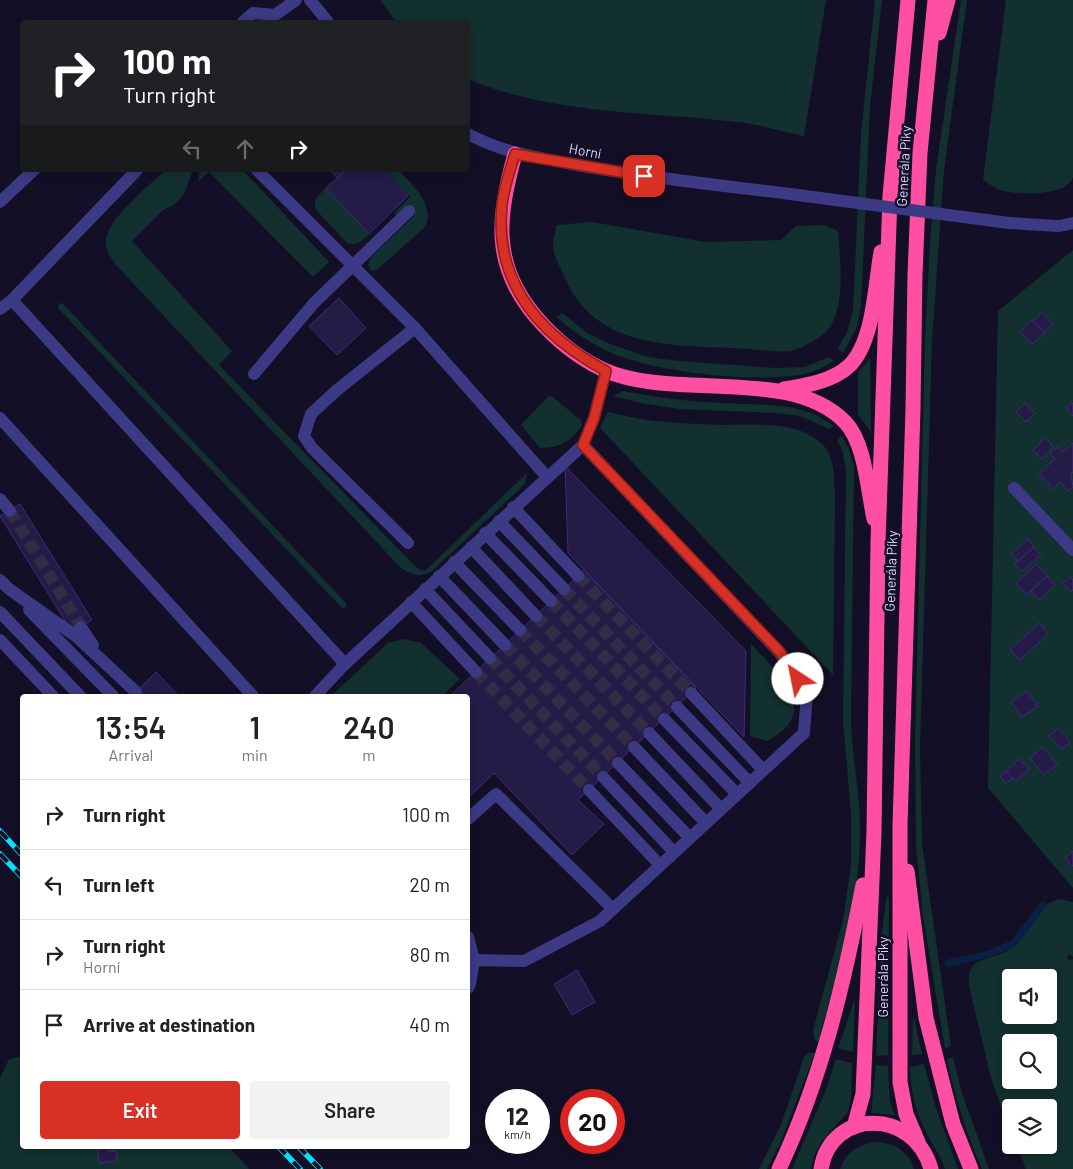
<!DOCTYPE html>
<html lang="en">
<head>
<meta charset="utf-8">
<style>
  body { margin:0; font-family:Barlow,sans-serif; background:#f2f2f2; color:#222; height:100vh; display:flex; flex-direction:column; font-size:19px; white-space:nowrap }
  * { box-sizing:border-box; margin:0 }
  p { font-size:16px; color:#767676 }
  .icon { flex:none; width:28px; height:28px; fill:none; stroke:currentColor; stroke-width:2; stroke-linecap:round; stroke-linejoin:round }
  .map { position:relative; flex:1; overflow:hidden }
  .sheet { position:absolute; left:20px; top:694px; width:450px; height:455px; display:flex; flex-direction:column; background:#fff; border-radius:5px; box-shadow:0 2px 8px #0003 }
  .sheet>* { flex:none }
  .top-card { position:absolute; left:20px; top:20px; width:450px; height:152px; border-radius:5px; box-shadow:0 2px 8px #0003; background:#202124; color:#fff; overflow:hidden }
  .tools { position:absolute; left:1002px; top:969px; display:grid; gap:10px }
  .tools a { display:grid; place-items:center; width:55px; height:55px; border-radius:5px; background:#fff; box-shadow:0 2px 8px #0003; font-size:25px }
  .speed { position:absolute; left:485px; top:1089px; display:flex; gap:10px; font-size:25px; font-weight:700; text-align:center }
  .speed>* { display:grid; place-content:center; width:65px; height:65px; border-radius:50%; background:#fff; box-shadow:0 2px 8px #0003; line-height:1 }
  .speed small { font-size:12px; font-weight:400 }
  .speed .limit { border:8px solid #d22; background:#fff; color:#111 }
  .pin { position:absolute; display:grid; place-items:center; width:42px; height:42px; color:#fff; margin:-21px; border-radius:10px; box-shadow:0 2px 8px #0006 }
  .me { position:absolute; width:55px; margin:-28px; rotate:326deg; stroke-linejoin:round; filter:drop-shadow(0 0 4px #0008) }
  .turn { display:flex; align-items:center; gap:18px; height:105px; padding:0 20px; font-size:22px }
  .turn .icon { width:65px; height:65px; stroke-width:2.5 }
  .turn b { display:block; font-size:35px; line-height:42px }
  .lanes { display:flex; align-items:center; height:48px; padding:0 20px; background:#0003; justify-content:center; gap:25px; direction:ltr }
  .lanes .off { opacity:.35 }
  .eta { display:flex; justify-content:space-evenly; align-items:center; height:85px; text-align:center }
  .eta b { font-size:30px; font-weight:600; line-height:35px }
  .primary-button { display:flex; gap:10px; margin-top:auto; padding:10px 20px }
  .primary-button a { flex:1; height:58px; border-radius:5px; background:#d93025; color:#fff; font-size:20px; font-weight:600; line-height:58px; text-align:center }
  .primary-button a+a { background:#f2f2f2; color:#222 }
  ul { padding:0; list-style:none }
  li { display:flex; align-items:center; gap:15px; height:70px; padding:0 20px; border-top:1px solid #e0e0e0 }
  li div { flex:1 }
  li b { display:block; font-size:19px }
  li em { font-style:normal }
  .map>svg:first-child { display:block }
</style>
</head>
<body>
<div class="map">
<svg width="1073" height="1169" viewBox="0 0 1073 1169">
  <rect width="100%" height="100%" fill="#130f26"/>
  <!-- green -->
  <g fill="#12302f" fill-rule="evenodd">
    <path d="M380 0H826L804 136C785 132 765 126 745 123 651 111 556 116 468 79V22H396Z"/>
    <polygon points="875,0 882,0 870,107 861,307 856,329 843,353 838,348 847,332 853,311 861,133"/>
    <polygon points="961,0 967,0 944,170 932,341 920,748 922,843 951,1046 945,1049 923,916 916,846 915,742 925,338 930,242 936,169"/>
    <path d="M1006 0H1073V177C1068 196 1020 195 1004 191 997 189 989 184 983 180Z"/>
    <path d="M165 170H193L184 194 174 205 163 210 132 241 232 351 219 365 418 569 425 571 527 473 525 484 432 571C420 578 411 575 400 567L115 264C110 256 104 247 106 238 111 216 148 187 165 170Z"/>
    <polygon points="200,170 243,170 329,262 313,277 209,172 198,182"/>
    <path d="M385 170H399C412 185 436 206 425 227L378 269 372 271 368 265 371 257 414 216 411 212 400 218 394 213 410 197Z"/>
    <path d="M326 188 369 234C362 241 358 246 347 243L316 210C312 200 319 195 326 188Z"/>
    <path d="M592 222 706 242 781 240 796 226 823 225 838 231C840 259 847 312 825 333 818 339 800 349 791 351 778 353 746 348 731 348 667 345 595 347 565 278 554 253 549 252 557 225Z"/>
    <polygon points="1073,250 1073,888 988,788 998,311"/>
    <polygon points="59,303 63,304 346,603 346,607 342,608 58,308"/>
    <path d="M563 313 587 333 610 344 648 357 679 361 776 368 805 367 829 357 834 361C823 368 812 373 799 375 750 382 660 373 614 354 592 345 574 332 556 317Z"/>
    <polygon points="870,358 871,432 858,415 858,373"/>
    <path d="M623 391C656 397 689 402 723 403 764 406 798 400 834 426L829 429 800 416 775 413 680 409 646 404 613 396Z"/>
    <path d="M550 395 581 420 582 425C571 441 560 448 540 448L521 425Z"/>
    <path d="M608 412C623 415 638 419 653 421 676 423 699 424 722 425 754 425 797 420 822 444 835 456 834 478 835 495L833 675 600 428Z"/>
    <path d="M841 435 849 449 854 467 851 721C852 757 860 792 860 827 861 900 837 973 818 1043L814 1038 813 1030 843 920 851 865V814L843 721 846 470 842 449 837 441Z"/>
    <polygon points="404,639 421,643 460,679 442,696 331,696 388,643"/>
    <path d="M751 644C778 673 824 712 767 741L750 736Z"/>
    <polygon points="887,894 889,899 888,1055 876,1056 881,940"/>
    <path d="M1058 899 1073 902V957L1069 954 1067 958 1069 961 1073 959V1169H1026L1016 1145H1049V1108H1011V1135L991 1078 970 990C969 983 967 974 972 967 976 960 999 956 1007 951 1022 941 1026 923 1038 910 1043 905 1052 902 1058 899ZM1011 978H1049V1015H1011ZM1011 1042H1049V1080H1011Z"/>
    <polygon points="855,998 853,1052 838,1048"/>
    <polygon points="913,1014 922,1054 912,1055"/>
    <polygon points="809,1053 815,1053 780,1144 767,1169 759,1169 781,1125 804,1057"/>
    <polygon points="22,1056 22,1146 228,1146 249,1169 0,1169 0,1078 9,1059"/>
    <path d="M953 1057 962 1093 989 1169H982C966 1134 955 1096 947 1059Z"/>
    <polygon points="836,1059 852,1063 851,1100 848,1112 822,1141 814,1156 811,1169 792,1169 827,1087"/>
    <path d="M924 1064 936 1108 958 1169H945C941 1155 933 1147 927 1134 915 1112 911 1092 910 1067Z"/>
    <polygon points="876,1065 888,1066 890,1103 895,1115 871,1113"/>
    <path d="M872 1142C891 1142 908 1149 914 1169H840C845 1153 857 1146 872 1142Z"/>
  </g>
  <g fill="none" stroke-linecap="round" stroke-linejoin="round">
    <!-- stream -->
    <polyline stroke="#0a1f44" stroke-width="7" points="948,963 989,954 1014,943 1043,905"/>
  </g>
  <!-- building -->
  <g fill="#241b47" stroke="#3b2d73">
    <polygon points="330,170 346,170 337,178"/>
    <polygon points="346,170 383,170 408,196 369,234 326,188"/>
    <polygon points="339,298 366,328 337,355 309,326"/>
    <polygon points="1042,312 1053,324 1045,332 1033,322"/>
    <polygon points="1031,320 1045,332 1033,344 1020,332"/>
    <polygon points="1025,403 1035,413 1026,422 1016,412"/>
    <polygon points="1072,403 1073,404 1073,416 1066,408"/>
    <polygon points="1045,438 1054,447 1042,459 1033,450"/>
    <polygon points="1073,443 1073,472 1071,474 1073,487 1068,491 1060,482 1053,489 1039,474 1055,459 1050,454 1058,447 1063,452"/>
    <polygon points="565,466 746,651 744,737 568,553"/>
    <polygon points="20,504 92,620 72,632 0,516"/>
    <polygon points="1028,539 1034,547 1018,561 1012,553"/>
    <polygon points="1034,547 1041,555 1021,572 1015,564"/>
    <polygon points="1036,564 1047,576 1026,595 1016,583"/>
    <polygon points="584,570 696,688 578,800 604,824 572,855 494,773 468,798 468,696 450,696"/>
    <polygon points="1047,576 1055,585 1039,600 1031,591"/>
    <polygon points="1070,577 1073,580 1073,590 1071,592 1063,583"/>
    <polygon points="1039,623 1048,634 1020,660 1010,650"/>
    <polygon points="156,672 179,696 131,696 136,692"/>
    <polygon points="1027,691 1038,706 1022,717 1011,702"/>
    <polygon points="1058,728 1071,742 1062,749 1049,736"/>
    <polygon points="1043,747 1057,764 1044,775 1030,758"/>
    <polygon points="1019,759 1029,769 1016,781 1006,771"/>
    <polygon points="1006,771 1013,778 1006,783 1000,777"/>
    <polygon points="1073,851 1073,865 1072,866 1065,858"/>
    <polygon points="577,970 595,1002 572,1015 554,984"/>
    <polygon points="108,1147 108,1152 116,1151 117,1161 99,1163 98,1148"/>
  </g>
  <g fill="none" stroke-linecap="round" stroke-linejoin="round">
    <!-- minor-tunnel -->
    <g stroke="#312d47" stroke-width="12" stroke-dasharray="12 6" stroke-linecap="butt">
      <polyline points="10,511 81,627"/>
      <polyline points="578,576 691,693"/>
      <polyline points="564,589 677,707"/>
      <polyline points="551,601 664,719"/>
      <polyline points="536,616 649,733"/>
      <polyline points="520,630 634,747"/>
      <polyline points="505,645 618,763"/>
      <polyline points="490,658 603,777"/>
      <polyline points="476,672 589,790"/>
    </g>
    <!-- minor -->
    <g stroke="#3d3a85" stroke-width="12">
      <polyline points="310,0 328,22"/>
      <polyline points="243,22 253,13 275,15 296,0"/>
      <path d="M468 134C506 154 536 157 577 165 648 178 719 185 790 194"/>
      <polyline points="257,170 415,328 547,477"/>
      <polyline points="0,202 34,170"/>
      <polyline points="1009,223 1059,226 1073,223"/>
      <polyline points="12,300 345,664"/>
      <polyline points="0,309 12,300 137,170"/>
      <polyline points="254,374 314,303 409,211"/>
      <polyline points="0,418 253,696"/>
      <polyline points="1014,488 1073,550"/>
      <polyline points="0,499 10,511"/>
      <polyline points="513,507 578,576"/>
      <polyline points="499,521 564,589"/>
      <polyline points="485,533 551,601"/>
      <polyline points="408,543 312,448 304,436 311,414 337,390 415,328"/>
      <polyline points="471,547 536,616"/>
      <polyline points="454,562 520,630"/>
      <polyline points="439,576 505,645"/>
      <polyline points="0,580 9,589 77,637 136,692"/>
      <polyline points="425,589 490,658"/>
      <polyline points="411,602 476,672"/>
      <polyline points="29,610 113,696"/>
      <polyline points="0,612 80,696"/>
      <polyline points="81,627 93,645"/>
      <polyline points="0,640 53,696"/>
      <polyline points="691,693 763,770"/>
      <polyline points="315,696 345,664 583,445 594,418 606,371"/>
      <polyline points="677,707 750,783"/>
      <polyline points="664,719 737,794"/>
      <polyline points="649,733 721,809"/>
      <polyline points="634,747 706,823"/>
      <polyline points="618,763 690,838"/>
      <polyline points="603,777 674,852"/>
      <polyline points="589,790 660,865"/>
      <polyline points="468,819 496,794 613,909"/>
      <polyline points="468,937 474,960"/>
      <polyline points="468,988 470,984 474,960 524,961 600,921 804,733 807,692 779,652 583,445"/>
    </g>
    <!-- highway -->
    <g stroke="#ff4fa3" stroke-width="15">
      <polyline points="939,33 948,0"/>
      <path d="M515 154C498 216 491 264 536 317 555 339 578 358 604 370 673 401 791 366 845 422 865 442 868 491 874 519"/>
      <path d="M784 389C805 386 833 381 849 366 874 342 875 285 881 252"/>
      <polyline points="907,871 926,1018 953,1124 971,1169"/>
      <polyline points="854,1127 863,1094 874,832 878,542 890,196 908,0"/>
      <polyline points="918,1142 906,1114 900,1082 900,825 913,409 915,274 920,153 935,0"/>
      <path d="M779 1169C822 1078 844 983 863 885"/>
      <path d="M821 1169C831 1108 914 1108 931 1169"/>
    </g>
    <defs>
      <g id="rail">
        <polyline points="0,831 22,855"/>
        <polyline points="0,854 22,877"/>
        <polyline points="278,1146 300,1169"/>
        <polyline points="298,1146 320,1169"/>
      </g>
    </defs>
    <!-- rail casing -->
    <use href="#rail" stroke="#00e5ff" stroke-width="5.5"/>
    <!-- rail -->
    <use href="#rail" stroke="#130f26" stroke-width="4" stroke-dasharray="11" stroke-linecap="butt"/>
    <!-- minor-bridge -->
    <polyline stroke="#3d3a85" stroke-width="12" points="790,194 1009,223"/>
  </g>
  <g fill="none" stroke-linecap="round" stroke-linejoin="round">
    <defs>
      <path id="route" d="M644 176 515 154C510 170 504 188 502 205 494 284 541 336 606 371L594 418 583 445 780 652 798 679"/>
    </defs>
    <!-- route casing -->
    <use href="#route" stroke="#8d1f18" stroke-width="12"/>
    <!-- route -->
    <use href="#route" stroke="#d93025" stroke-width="9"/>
  </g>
  <g text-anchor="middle" stroke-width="5" stroke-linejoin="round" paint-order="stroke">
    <!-- street labels -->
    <g font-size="14" fill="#d9d4ff" stroke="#130f26">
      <text transform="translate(585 151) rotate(10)" y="5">Horní</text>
      <text transform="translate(904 166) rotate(-87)" y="5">Generála Píky</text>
      <text transform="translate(891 571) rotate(-88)" y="5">Generála Píky</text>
      <text transform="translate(883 977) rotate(-90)" y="5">Generála Píky</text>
    </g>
  </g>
</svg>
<div class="tools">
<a><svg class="icon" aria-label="sound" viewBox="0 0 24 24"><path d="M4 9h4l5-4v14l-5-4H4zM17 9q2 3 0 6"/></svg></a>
<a><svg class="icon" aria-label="search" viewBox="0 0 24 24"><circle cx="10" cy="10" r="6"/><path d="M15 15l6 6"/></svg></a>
<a><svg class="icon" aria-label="layers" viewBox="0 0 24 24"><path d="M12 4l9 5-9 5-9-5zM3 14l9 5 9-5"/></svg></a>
</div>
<div class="speed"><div>12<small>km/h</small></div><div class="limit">20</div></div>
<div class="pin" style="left:644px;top:176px;background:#d93025"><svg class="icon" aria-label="arrive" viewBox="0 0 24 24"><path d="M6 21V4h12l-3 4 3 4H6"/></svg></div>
<svg class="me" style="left:798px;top:679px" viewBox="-20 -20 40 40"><circle r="19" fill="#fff"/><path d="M0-13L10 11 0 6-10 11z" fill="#d93025"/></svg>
<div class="top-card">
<div class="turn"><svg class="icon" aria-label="right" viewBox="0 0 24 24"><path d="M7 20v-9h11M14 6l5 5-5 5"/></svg><div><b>100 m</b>Turn right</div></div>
<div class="lanes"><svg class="icon off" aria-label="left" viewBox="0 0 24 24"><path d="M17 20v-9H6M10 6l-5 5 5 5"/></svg><svg class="icon off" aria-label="ahead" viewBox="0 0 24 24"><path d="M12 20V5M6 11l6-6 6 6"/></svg><svg class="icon" aria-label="right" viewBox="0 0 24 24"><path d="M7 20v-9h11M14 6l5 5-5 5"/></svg></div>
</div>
<section class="sheet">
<div class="eta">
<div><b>13:54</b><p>Arrival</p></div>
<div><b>1</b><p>min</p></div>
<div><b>240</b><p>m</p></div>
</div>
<ul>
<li><svg class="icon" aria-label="right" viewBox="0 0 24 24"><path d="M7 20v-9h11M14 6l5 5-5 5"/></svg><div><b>Turn right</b></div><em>100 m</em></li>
<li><svg class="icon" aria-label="left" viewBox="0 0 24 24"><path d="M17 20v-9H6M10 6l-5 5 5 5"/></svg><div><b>Turn left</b></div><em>20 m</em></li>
<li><svg class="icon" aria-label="right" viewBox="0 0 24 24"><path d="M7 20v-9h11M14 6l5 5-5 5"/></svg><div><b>Turn right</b><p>Horní</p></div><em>80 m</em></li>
<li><svg class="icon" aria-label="arrive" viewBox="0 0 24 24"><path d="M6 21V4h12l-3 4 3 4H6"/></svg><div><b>Arrive at destination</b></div><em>40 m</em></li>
</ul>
<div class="primary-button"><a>Exit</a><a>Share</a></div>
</section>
</div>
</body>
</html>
